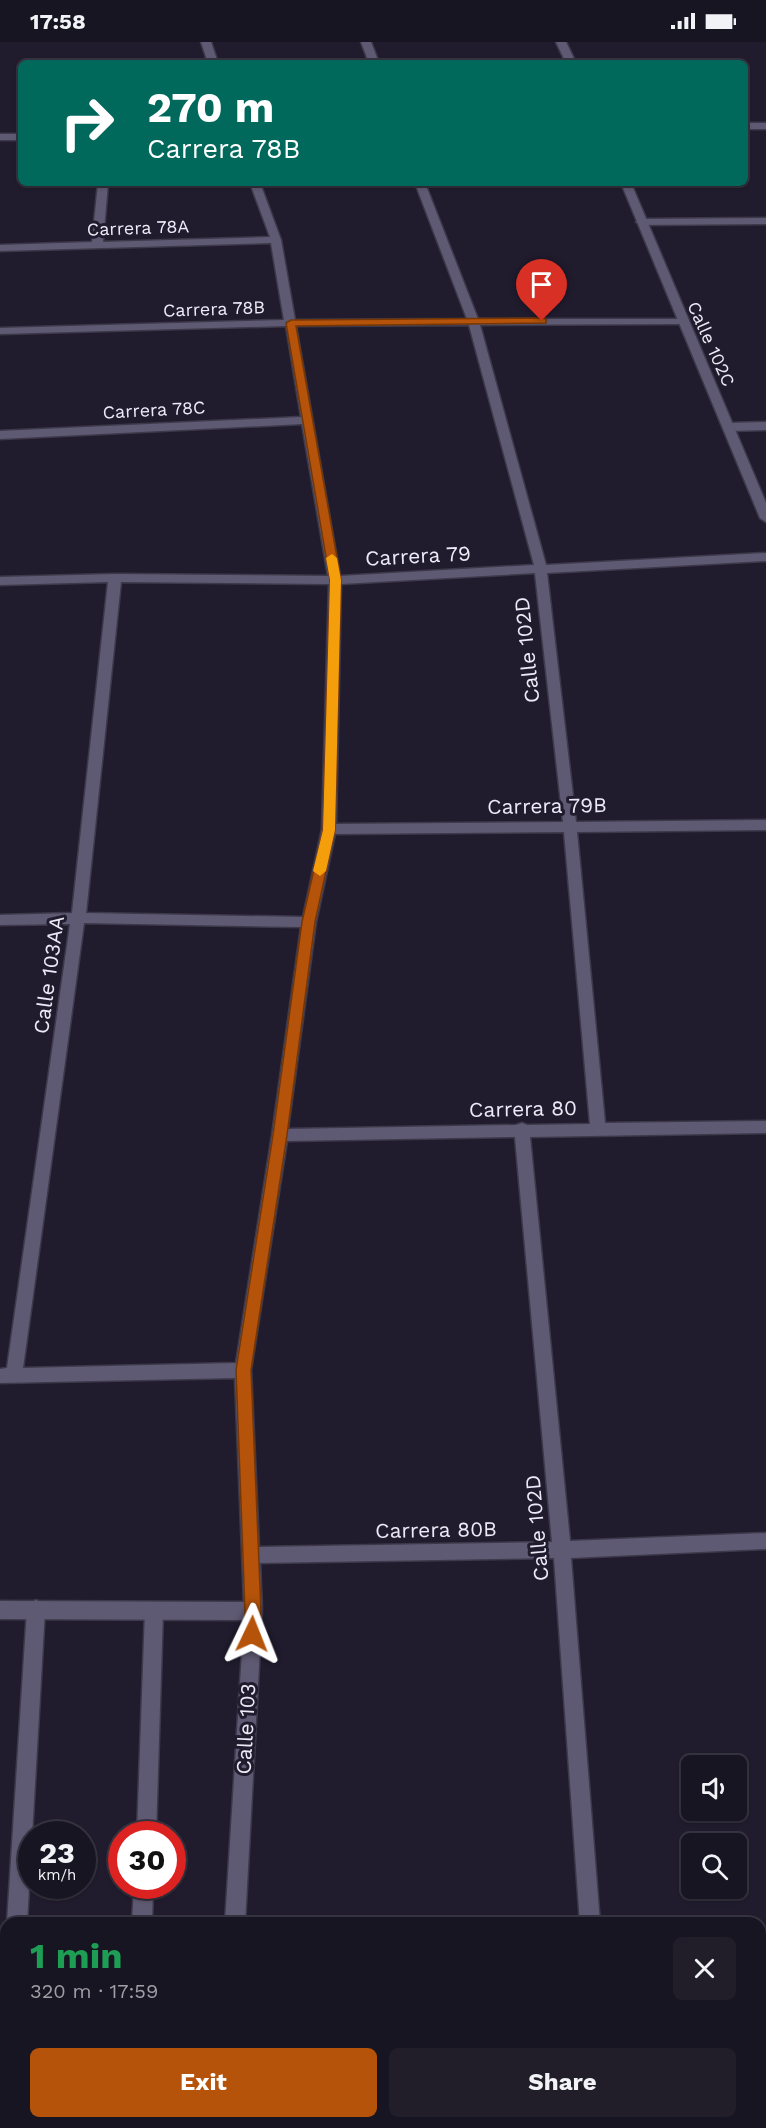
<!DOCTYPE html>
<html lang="en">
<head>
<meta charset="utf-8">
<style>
  body { margin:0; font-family:"Work Sans",sans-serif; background:#211e2a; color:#f1f3f6; height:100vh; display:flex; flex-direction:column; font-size:22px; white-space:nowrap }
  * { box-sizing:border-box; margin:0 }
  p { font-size:20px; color:#9f9fa5 }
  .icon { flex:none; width:33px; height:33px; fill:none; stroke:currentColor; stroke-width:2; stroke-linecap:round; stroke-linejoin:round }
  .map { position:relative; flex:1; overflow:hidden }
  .side { position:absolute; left:0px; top:1875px; width:766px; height:212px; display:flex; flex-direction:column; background:#181522; border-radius:18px 18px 0 0; box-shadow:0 2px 4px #0004,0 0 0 2px #363440 }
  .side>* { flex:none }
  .guide { position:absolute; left:18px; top:18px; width:730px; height:126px; border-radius:9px; box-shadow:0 2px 4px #0004,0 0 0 2px #363440; background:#00695c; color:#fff; overflow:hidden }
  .tools { position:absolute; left:681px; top:1713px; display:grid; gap:12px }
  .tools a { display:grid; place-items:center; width:66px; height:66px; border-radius:9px; background:#181522; box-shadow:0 2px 4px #0004,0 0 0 2px #363440; font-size:30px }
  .speed { position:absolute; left:18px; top:1779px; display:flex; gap:12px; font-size:30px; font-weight:700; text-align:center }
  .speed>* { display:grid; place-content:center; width:78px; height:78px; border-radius:50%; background:#181522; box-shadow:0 2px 4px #0004,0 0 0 2px #363440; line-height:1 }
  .speed small { font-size:15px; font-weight:400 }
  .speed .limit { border:9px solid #d22; background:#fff; color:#111 }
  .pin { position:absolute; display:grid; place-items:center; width:51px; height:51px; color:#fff; margin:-62px -26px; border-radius:50% 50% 50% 0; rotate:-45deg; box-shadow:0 0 6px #0007 }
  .pin .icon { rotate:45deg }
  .me { position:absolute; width:66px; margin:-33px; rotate:2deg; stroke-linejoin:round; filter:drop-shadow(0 0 4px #0008) }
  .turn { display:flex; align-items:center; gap:21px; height:126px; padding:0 30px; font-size:27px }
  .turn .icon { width:78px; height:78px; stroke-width:2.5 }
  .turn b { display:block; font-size:42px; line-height:51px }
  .round { display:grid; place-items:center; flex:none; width:63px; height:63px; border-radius:9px; background:#211e2a }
  .summary { display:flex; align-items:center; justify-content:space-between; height:102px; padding:0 30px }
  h1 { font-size:36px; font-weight:700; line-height:45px; color:#1e9e55 }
  .action { display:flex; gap:12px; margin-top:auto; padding:12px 30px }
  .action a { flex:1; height:69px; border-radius:9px; background:#b45309; color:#fff; font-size:24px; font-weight:700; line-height:69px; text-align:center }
  .action a+a { background:#211e2a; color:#f1f3f6 }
  .status { display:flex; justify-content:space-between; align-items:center; height:42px; padding:0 30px; background:#181522; direction:ltr }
  .status svg { height:16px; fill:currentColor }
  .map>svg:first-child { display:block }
</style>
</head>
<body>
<div class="status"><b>17:58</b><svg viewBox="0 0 49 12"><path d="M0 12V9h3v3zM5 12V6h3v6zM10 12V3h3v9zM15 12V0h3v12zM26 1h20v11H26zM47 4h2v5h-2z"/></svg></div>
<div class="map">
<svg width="766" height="2086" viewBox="0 0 766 2086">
  <rect width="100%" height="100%" fill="#201c2e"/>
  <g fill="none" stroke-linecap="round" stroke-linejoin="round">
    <defs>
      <g id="pedestrian">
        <polygon points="36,1558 42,1561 45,1567 27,1881 7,1881 27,1567 30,1561"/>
        <polygon points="154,1560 160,1563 163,1569 156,1792 137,1792 145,1569 148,1563"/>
        <polygon points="134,1844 153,1844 152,1881 132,1881"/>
        <polygon points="6,2047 6,2080 15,2080 14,2086 0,2086 0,2049"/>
        <polygon points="120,2080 140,2080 139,2086 119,2086"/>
      </g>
      <g id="minor">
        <polygon points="201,0 211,0 218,21 208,21"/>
        <polygon points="361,0 371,0 379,21 369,21"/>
        <rect x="0" y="92" width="21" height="6"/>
        <path d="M98 141H108L103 200 270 195 250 141H260L281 198 295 278 467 277 415 141H425L478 277H686V281L682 282 480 283 546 523 766 511V519L547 531 576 780 766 778V788L577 790 605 1081 766 1079V1091L530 1095 570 1499 766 1491V1507L571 1516 600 1881H580L554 1516 260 1521 262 1569 245 1881H225L244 1578 0 1577V1559L244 1560 235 1336 0 1341V1327L7 1326 70 882 0 883V873L72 871 108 540 0 543V535L115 532 328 534 302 382 0 397V389L301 375 286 284 0 292V286L284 278 271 201 0 209V203L92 200ZM469 283 534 523 340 534 296 284ZM535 531 563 780 336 782 341 542ZM121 540 329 542 322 787 303 875 86 871ZM564 790 590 1082 527 1083 522 1081 516 1083 288 1087 316 880 335 792ZM84 881 301 885 272 1093 236 1321 23 1326ZM515 1095 552 1500 259 1505 251 1328 287 1099Z"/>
        <polygon points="766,176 766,182 641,183 636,180 641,177"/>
        <polygon points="766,380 766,388 730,389 724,385 730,381"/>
        <rect x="760" y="2030" width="6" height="20"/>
        <polygon points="197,2080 217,2080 215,2086 195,2086"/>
      </g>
      <g id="tertiary">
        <polygon points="556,0 566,0 576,21 566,21"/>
        <rect x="746" y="81" width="20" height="6"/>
        <polygon points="621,141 631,141 766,461 766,480 760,476"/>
      </g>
    </defs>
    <!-- pedestrian casing -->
    <use href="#pedestrian" stroke="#3d394a" stroke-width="3"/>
    <!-- minor casing -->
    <use href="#minor" stroke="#3d394a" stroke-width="3"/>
    <!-- tertiary casing -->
    <use href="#tertiary" stroke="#3d394a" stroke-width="3"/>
    <!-- pedestrian -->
    <use href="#pedestrian" fill="#5f5a73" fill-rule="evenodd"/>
    <!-- minor -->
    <use href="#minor" fill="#5f5a73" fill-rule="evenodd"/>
    <!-- tertiary -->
    <use href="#tertiary" fill="#5f5a73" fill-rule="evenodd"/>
  </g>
  <!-- route -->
  <polygon fill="#b45309" stroke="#753606" stroke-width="1.5" points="542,276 546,277 546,281 296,284 341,538 335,788 315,880 287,1093 251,1328 261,1569 258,1597 252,1599 246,1597 244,1592 245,1569 236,1328 273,1093 302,880 323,788 330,538 286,281 291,278"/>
  <!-- slow -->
  <polygon fill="#f59e0b" points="332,512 337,516 341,538 335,788 326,829 320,834 313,829 323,788 330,538 326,516"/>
  <g text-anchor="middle" stroke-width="6" stroke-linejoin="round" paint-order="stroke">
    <!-- far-street labels -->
    <g font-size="18" fill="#eceaf6" stroke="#201c2e">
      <text transform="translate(138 186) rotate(-2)" y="6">Carrera 78A</text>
      <text transform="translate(214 267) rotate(-2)" y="6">Carrera 78B</text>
      <text transform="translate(711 302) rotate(66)" y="6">Calle 102C</text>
      <text transform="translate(154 368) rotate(-3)" y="6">Carrera 78C</text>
    </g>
    <!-- street labels -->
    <g font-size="21" fill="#eceaf6" stroke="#201c2e">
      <text transform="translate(418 514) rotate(-3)" y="7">Carrera 79</text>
      <text transform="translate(527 608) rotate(-96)" y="7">Calle 102D</text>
      <text transform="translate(547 764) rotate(-1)" y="7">Carrera 79B</text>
      <text transform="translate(49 933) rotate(-82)" y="7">Calle 103AA</text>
      <text transform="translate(523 1067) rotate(-1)" y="7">Carrera 80</text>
      <text transform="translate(537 1486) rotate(-95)" y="7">Calle 102D</text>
      <text transform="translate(436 1488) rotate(-1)" y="7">Carrera 80B</text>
      <text transform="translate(246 1687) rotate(-87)" y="7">Calle 103</text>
    </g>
  </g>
</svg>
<div class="tools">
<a><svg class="icon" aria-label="sound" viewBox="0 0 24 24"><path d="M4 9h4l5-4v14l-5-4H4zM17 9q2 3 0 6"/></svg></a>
<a><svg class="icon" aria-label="search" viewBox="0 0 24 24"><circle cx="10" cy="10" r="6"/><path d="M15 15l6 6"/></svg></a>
</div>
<div class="speed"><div>23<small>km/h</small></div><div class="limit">30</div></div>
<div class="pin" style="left:542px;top:279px;background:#d93025"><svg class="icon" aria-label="arrive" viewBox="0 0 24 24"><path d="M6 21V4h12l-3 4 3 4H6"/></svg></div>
<svg class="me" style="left:252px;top:1592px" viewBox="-20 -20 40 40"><path d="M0-17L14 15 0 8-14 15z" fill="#b45309" stroke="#fff" stroke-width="4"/></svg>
<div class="guide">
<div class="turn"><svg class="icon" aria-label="right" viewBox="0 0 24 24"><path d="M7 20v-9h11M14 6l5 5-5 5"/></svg><div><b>270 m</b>Carrera 78B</div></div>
</div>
<section class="side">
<div class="summary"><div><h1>1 min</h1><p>320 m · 17:59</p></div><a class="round"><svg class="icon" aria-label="close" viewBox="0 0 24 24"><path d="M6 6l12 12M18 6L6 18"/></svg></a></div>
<div class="action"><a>Exit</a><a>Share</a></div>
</section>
</div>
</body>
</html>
